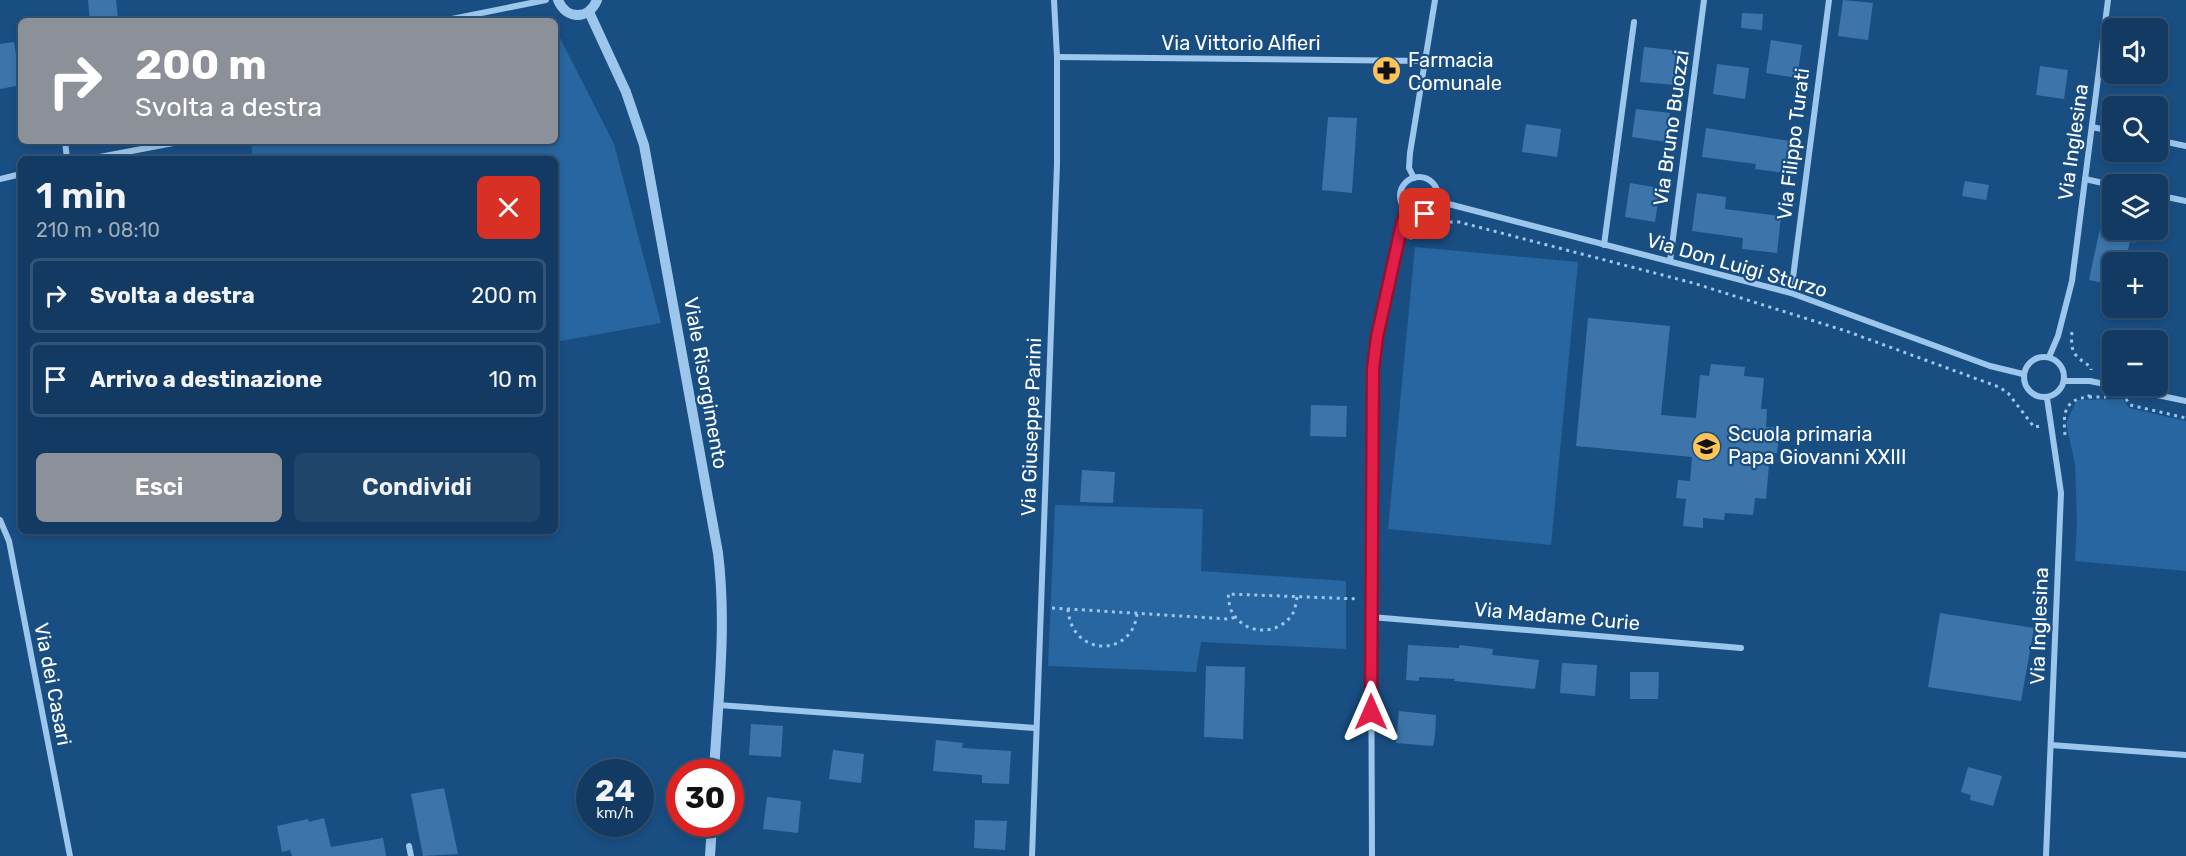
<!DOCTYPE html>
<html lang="it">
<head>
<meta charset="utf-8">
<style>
  body { margin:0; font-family:Rubik,sans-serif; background:#20456b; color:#f1f3f6; height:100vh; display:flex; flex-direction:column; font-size:22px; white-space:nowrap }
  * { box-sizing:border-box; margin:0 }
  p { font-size:20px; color:#9dadbe }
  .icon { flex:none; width:33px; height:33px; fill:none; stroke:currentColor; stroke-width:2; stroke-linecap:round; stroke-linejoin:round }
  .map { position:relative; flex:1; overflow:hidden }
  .drawer { position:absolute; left:18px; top:156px; width:540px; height:378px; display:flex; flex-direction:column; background:#133a62; border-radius:9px; box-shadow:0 3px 9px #0003,0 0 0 2px #325477 }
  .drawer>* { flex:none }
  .top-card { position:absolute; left:18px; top:18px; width:540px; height:126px; border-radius:9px; box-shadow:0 3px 9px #0003,0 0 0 2px #325477; background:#8c9099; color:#fff; overflow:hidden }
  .buttons { position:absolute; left:2102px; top:18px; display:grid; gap:12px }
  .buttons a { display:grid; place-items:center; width:66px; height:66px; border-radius:9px; background:#133a62; box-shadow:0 3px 9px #0003,0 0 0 2px #325477; font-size:30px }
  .speed { position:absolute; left:576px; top:759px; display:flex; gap:12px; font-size:30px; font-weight:700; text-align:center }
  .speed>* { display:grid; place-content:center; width:78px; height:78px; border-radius:50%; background:#133a62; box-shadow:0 3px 9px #0003,0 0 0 2px #325477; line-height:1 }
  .speed small { font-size:15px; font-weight:400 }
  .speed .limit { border:9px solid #d22; background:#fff; color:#111 }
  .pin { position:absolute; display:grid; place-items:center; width:51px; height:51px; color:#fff; margin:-26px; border-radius:12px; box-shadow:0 3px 9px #0006 }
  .me { position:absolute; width:66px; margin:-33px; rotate:0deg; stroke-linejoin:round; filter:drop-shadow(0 0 4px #0008) }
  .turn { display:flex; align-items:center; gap:21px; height:126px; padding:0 18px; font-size:27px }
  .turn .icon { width:78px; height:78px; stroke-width:2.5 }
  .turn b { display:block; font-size:42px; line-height:51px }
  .round { display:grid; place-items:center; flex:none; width:63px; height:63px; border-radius:9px; background:#20456b }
  .headline { display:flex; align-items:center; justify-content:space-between; height:102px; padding:0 18px }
  h1 { font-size:36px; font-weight:600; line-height:45px }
  .cta { display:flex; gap:12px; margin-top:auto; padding:12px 18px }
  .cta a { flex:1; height:69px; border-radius:9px; background:#8c9099; color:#fff; font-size:24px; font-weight:600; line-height:69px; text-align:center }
  .cta a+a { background:#20456b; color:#f1f3f6 }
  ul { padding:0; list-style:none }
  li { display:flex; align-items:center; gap:18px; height:75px; margin:0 12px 9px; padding:0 6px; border:3px solid #325477; border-radius:9px }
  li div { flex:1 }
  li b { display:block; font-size:22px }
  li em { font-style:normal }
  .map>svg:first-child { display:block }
</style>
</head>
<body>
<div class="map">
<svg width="2186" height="856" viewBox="0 0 2186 856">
  <rect width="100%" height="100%" fill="#194e83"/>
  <!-- green -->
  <g fill="#2766a0">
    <polygon points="556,30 614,144 661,323 555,342 555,159 253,159 251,141 555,141"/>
    <polygon points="1415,247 1578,262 1551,545 1388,529"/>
    <polygon points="2123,399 2129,408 2186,421 2186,571 2075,561 2077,522 2075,464 2066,423 2077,400"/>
    <polygon points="1055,505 1203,509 1201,571 1346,581 1346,649 1201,642 1196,672 1048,666"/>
  </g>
  <!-- building -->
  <g fill="#3d75aa">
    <polygon points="88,0 116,0 118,19 90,21"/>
    <polygon points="1843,0 1873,3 1868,40 1838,36"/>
    <polygon points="1742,13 1763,14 1762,30 1741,28"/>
    <polygon points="1771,40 1802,45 1797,78 1766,73"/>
    <polygon points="14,42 21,85 0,89 0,44"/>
    <polygon points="1644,47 1680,51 1676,85 1640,82"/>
    <polygon points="1717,64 1749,68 1745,99 1713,94"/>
    <polygon points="2040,66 2068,70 2064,99 2036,95"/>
    <polygon points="1636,109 1670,113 1666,142 1632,137"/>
    <polygon points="1328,117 1357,118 1352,193 1322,190"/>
    <polygon points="1526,124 1561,129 1557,157 1522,152"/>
    <polygon points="1706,128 1790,141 1786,173 1755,169 1756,164 1702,157"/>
    <polygon points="1965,181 1989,185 1986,200 1962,196"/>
    <polygon points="1630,183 1660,188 1655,222 1625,217"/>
    <polygon points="1697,193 1726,197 1725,209 1781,216 1777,253 1742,249 1743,238 1692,231"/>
    <polygon points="2106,200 2112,201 2112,230 2138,230 2135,243 2130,242 2125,262 2112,262 2112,285 2089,280"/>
    <polygon points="1588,318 1670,326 1661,415 1696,418 1700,375 1709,376 1711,364 1745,367 1744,376 1764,378 1761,409 1767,409 1766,427 1780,428 1777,453 1770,453 1766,499 1755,498 1753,515 1725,513 1724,520 1703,518 1703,528 1683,526 1686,499 1676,498 1678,480 1690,481 1692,457 1576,446"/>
    <polygon points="1311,405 1347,406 1346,437 1310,436"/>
    <polygon points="1082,470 1115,472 1113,503 1080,502"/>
    <polygon points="1940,613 2034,628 2021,701 1928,687"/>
    <polygon points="1408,645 1459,648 1459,645 1493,649 1492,655 1539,660 1535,689 1454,681 1455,679 1419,677 1419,681 1406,680"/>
    <polygon points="1562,663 1597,665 1595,696 1560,693"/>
    <polygon points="1206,666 1245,667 1243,739 1204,737"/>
    <polygon points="1630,672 1659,672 1658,699 1630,699"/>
    <polygon points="1399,711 1436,715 1435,736 1433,746 1396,743"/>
    <polygon points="751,724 783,726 781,757 749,755"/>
    <polygon points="936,740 963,743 962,748 1011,751 1009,784 982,783 982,775 933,771"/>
    <polygon points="833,750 864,754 861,783 829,779"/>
    <polygon points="1968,767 2002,776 1993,806 1970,800 1971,795 1961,792"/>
    <polygon points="444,788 458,854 423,856 411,794"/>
    <polygon points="767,797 801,801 798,833 763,829"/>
    <polygon points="324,818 331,847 383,838 386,856 292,856 290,850 282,852 277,826 308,819 309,822"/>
    <polygon points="975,820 1007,821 1005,850 974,848"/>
  </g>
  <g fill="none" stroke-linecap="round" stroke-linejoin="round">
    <!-- path -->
    <g stroke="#9dc6ec" stroke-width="3" stroke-dasharray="3 4.5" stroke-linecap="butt">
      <path d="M1410 239C1423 222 1439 222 1459 222L1693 283 1846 331 1999 387 2008 393 2034 427 2041 426"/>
      <path d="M2072 332C2070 354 2075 356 2091 367V370"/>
      <polyline points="2089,397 2106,397"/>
      <polyline points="2126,399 2130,405 2186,418"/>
      <path d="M2065 435C2063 413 2064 399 2089 397V392"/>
      <path d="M1297 597C1296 603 1295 610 1292 615 1277 636 1245 635 1232 612 1229 607 1229 600 1228 594L1359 599"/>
      <polyline points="1052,608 1229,619 1236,617"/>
      <path d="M1068 609C1071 657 1132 658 1137 614"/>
    </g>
    <!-- minor -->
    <g stroke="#9dc6ec" stroke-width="6">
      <polyline points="442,21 546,0"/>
      <polyline points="1057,57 1425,61"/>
      <polyline points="2092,127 2112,131"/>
      <polyline points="2157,140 2186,146"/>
      <polyline points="65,141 67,159"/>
      <polyline points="89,159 184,141"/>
      <circle cx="1419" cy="196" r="19"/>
      <polyline points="1414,178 1409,168 1410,153 1435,0"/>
      <polyline points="0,179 21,174"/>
      <polyline points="2085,179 2112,185"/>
      <polyline points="2157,195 2186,201"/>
      <polyline points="1437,201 1791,293 1990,366 2023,374"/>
      <polyline points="1604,245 1634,22"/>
      <polyline points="1670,261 1704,0"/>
      <polyline points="1791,293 1829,0"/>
      <circle cx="2044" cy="377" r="20"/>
      <polyline points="2049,357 2058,336 2072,281 2108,0"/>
      <polyline points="2064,381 2090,381 2186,401"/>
      <polyline points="0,520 9,541 70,856"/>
      <polyline points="1371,617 1741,648"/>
      <polyline points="718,705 1035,728"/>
      <polyline points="2051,745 2186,755"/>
      <polyline points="409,846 411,856"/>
      <polyline points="1032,856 1057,164 1057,57 1054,0"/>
      <path d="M1372 856 1371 600 1373 370C1379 321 1389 256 1407 211"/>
      <polyline points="2046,856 2061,493 2047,398"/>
    </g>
    <!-- tertiary -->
    <g stroke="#9dc6ec" stroke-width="10">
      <path d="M558 0C566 20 589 20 597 0"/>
      <path d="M589 12 626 92 644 145 718 553C727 626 718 699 714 772"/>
      <polyline points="710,856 712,824"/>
    </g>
  </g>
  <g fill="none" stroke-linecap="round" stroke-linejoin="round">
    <defs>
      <polyline id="route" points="1371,712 1373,369 1377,337 1402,224 1407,211 1419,215 1425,214"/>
    </defs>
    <!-- route casing -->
    <use href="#route" stroke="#92132f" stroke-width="15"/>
    <!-- route -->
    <use href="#route" stroke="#e11d48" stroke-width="10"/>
  </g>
  <!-- icons -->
  <defs>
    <symbol id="pharmacy-disc" viewBox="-11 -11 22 22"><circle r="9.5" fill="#ffc457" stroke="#194e83"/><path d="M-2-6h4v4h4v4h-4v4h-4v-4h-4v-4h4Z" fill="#111"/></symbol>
    <symbol id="school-disc" viewBox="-11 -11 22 22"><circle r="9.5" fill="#ffc457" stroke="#194e83"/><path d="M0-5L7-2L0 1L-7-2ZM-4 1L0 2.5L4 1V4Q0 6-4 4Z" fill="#111"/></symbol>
  </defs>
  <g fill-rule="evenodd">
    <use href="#pharmacy-disc" x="1370" y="54" width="33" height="33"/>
    <use href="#school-disc" x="1690" y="430" width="33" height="33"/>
  </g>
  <g text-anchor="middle" stroke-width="4.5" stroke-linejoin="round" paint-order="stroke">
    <!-- street labels -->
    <g font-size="20" fill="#fff" stroke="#194e83">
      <text x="1241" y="50">Via Vittorio Alfieri</text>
      <text transform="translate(1671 128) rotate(-82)" y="7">Via Bruno Buozzi</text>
      <text transform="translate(2073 142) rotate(-82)" y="7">Via Inglesina</text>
      <text transform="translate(1793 144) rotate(-83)" y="7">Via Filippo Turati</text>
      <text transform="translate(1737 265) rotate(16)" y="7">Via Don Luigi Sturzo</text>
      <text transform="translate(706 383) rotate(80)" y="7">Viale Risorgimento</text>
      <text transform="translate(1031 427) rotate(-88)" y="7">Via Giuseppe Parini</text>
      <text transform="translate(1557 616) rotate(5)" y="7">Via Madame Curie</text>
      <text transform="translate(2039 626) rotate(-88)" y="7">Via Inglesina</text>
      <text transform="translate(53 684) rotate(79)" y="7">Via dei Casari</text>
    </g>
    <!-- poi labels -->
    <g font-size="20" fill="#fff" stroke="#194e83" text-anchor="start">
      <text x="1408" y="67">Farmacia<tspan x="1408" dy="23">Comunale</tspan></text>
      <text x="1728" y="441">Scuola primaria<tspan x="1728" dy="23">Papa Giovanni XXIII</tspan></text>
    </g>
  </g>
</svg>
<div class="buttons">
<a><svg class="icon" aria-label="sound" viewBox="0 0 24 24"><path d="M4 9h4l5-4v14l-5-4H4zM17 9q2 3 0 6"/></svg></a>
<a><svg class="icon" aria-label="search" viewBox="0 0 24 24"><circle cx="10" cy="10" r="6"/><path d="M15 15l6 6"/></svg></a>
<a><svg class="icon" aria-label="layers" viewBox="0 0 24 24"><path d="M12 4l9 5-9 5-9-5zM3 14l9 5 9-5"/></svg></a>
<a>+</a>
<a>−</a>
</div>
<div class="speed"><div>24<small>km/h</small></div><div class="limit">30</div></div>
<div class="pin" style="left:1425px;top:214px;background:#d93025"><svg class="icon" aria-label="arrive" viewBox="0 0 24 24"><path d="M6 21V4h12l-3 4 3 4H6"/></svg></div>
<svg class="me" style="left:1371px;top:712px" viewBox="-20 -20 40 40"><path d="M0-17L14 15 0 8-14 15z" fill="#e11d48" stroke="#fff" stroke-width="4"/></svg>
<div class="top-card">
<div class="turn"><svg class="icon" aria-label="right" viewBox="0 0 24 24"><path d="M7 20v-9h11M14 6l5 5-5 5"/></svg><div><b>200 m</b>Svolta a destra</div></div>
</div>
<section class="drawer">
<div class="headline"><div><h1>1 min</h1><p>210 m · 08:10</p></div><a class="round" style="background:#d93025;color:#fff"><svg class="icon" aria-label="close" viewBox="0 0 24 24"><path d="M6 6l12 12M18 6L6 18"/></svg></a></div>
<ul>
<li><svg class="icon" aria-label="right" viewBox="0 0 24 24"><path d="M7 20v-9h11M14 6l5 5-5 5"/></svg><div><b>Svolta a destra</b></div><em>200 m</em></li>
<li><svg class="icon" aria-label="arrive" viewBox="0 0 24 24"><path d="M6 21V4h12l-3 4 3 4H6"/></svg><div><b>Arrivo a destinazione</b></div><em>10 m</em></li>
</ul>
<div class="cta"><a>Esci</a><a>Condividi</a></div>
</section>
</div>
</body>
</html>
